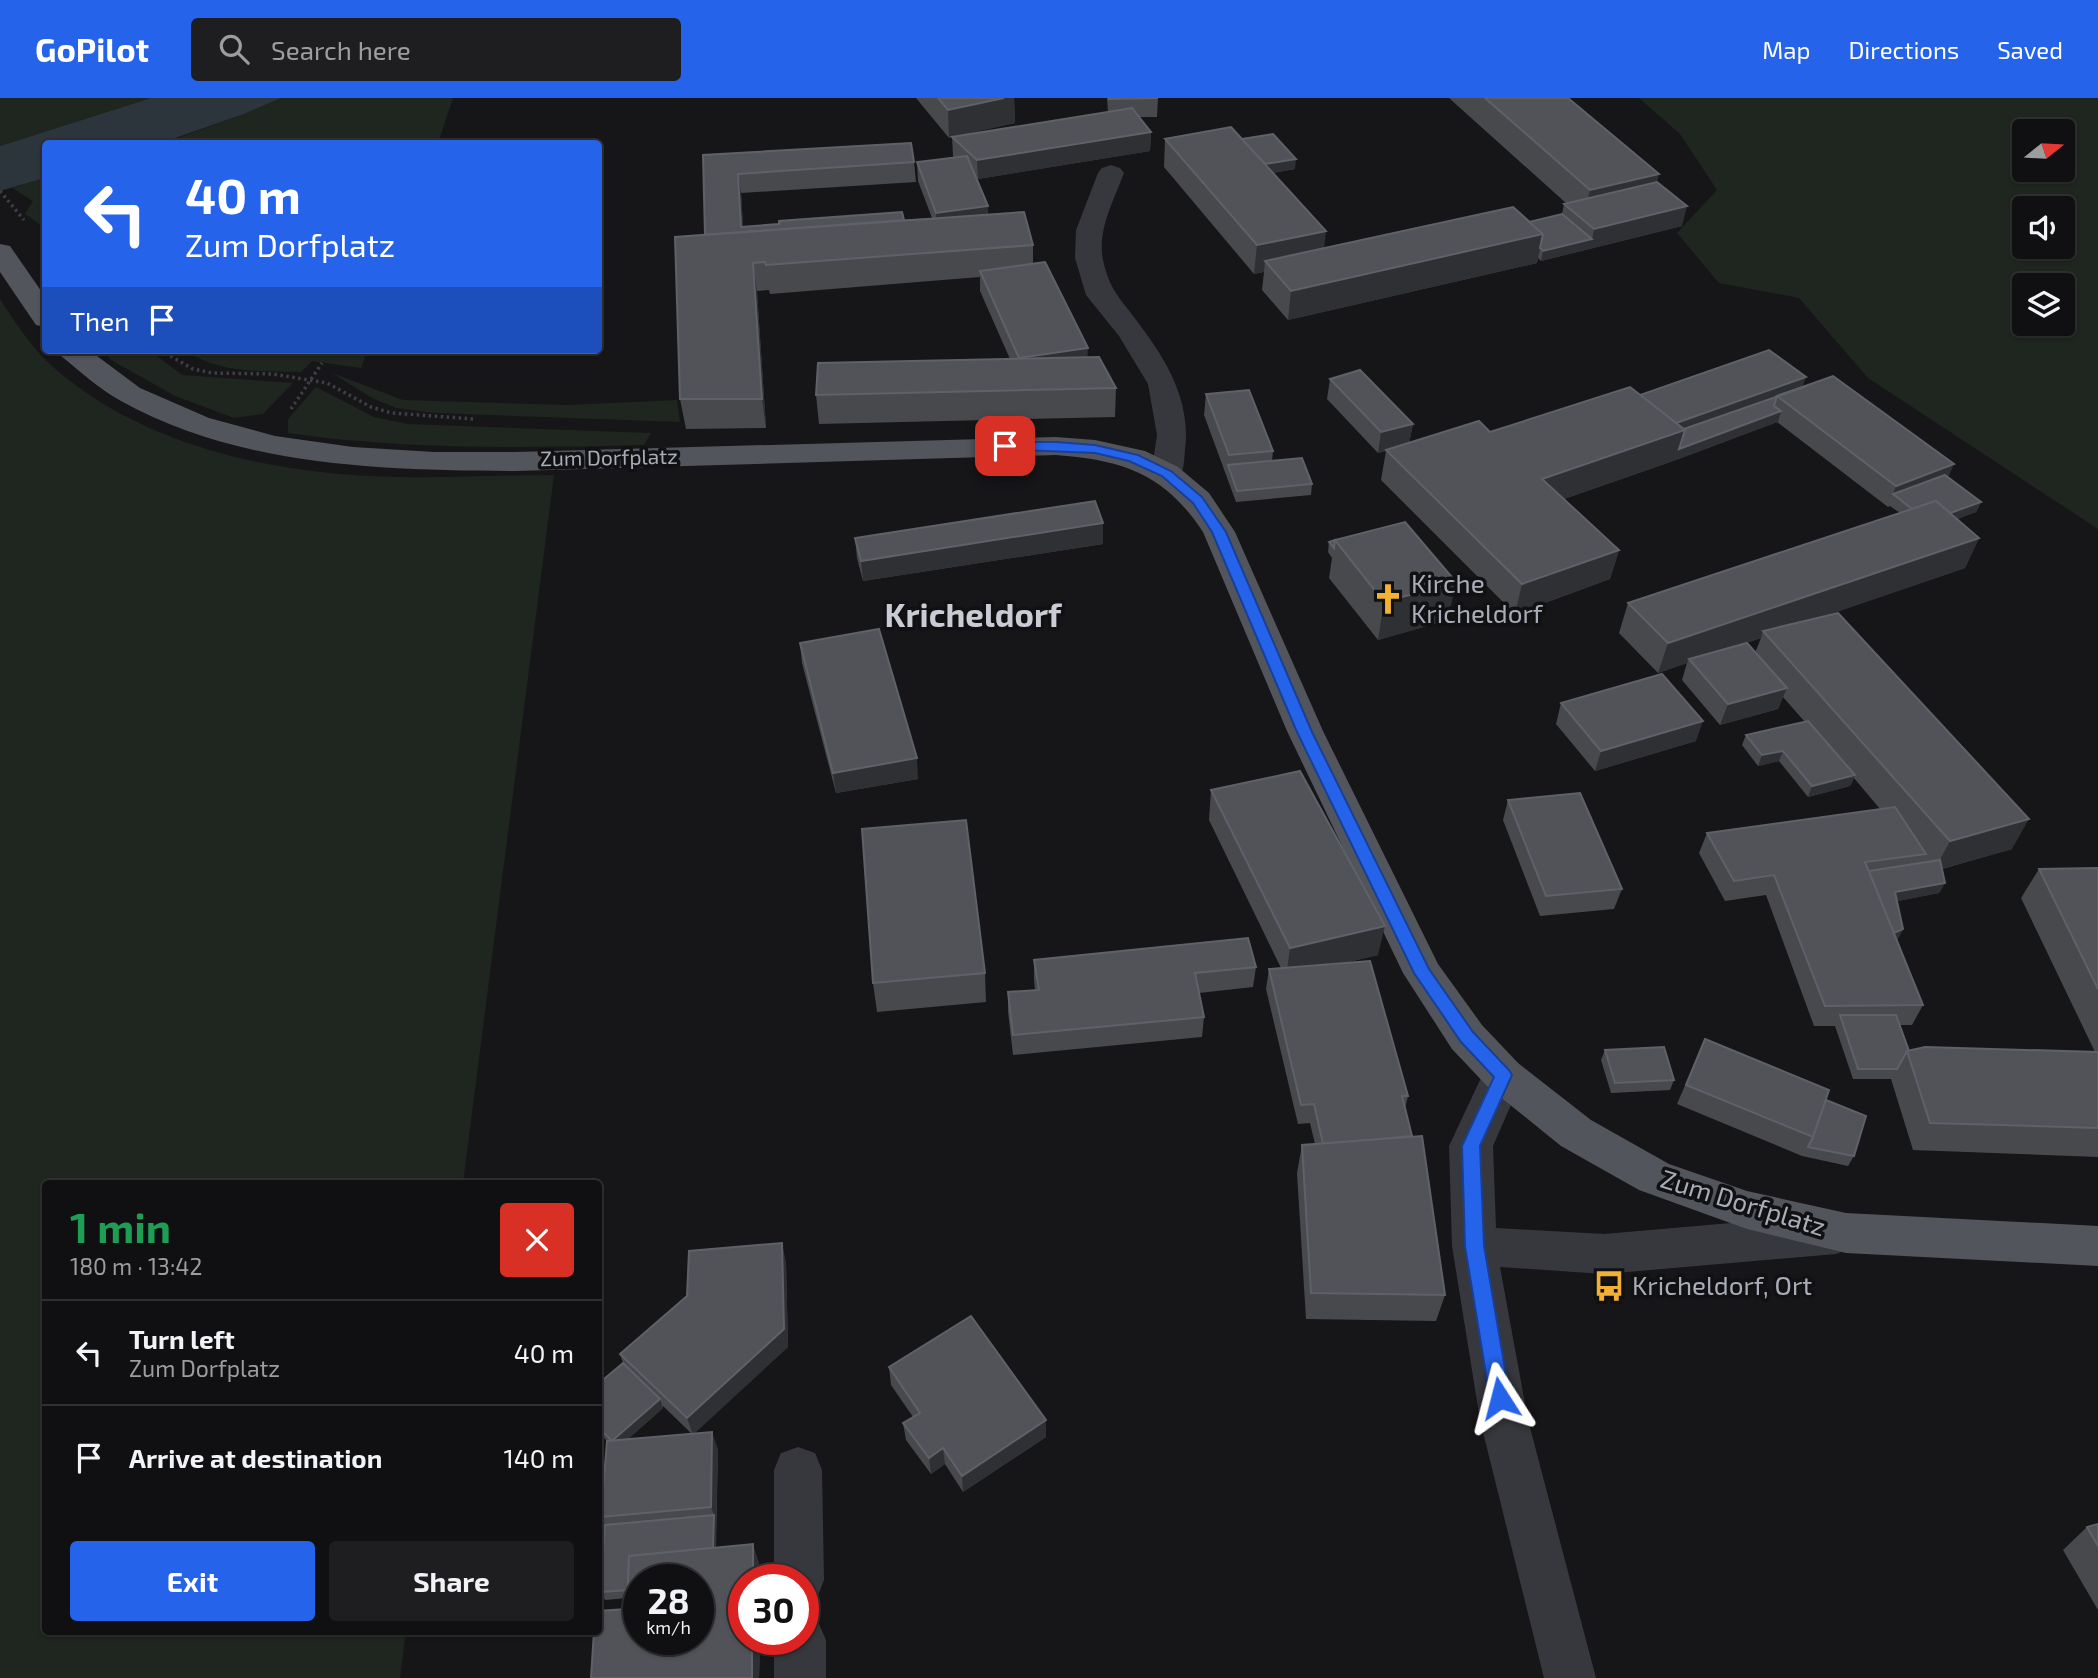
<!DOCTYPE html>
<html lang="en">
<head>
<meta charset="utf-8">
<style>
  body { margin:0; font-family:"Exo 2",sans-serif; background:#1e1e20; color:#f1f3f6; height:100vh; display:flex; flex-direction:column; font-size:26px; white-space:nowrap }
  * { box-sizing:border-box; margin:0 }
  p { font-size:23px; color:#9c9d9f }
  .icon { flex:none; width:38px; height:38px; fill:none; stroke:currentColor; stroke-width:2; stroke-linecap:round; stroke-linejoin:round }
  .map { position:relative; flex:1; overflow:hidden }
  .details { position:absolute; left:42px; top:1082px; width:560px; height:455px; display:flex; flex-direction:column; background:#101012; border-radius:7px; box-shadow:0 2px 5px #0004,0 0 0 2px #303032 }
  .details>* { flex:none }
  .hud { position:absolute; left:42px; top:42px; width:560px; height:214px; border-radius:7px; box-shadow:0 2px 5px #0004,0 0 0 2px #303032; background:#2563eb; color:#fff; overflow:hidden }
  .needle { width:46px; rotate:72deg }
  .controls { position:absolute; left:2012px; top:21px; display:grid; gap:14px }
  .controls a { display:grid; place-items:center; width:63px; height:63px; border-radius:7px; background:#101012; box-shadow:0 2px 5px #0004,0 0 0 2px #303032; font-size:35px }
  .speed { position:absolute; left:623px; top:1466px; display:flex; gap:14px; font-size:35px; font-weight:700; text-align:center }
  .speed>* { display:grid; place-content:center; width:91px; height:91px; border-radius:50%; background:#101012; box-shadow:0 2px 5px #0004,0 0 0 2px #303032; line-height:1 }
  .speed small { font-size:18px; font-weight:400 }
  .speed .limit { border:10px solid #d22; background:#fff; color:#111 }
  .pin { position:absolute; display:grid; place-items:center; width:60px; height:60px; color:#fff; margin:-30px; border-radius:14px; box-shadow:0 4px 10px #0006 }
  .me { position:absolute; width:77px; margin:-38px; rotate:351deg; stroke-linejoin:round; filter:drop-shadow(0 0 5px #0008) }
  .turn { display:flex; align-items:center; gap:24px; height:147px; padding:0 28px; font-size:32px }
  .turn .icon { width:91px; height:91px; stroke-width:2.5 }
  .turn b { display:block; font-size:49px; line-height:60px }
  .then { display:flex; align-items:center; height:66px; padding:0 28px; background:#0003; gap:14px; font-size:26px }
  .round { display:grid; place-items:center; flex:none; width:74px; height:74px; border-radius:7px; background:#1e1e20 }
  .overview { display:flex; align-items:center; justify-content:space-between; height:119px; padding:0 28px }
  h1 { font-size:42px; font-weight:700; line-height:52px; color:#1e9e55 }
  .primary-button { display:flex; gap:14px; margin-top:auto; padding:14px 28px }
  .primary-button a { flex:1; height:80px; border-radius:7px; background:#2563eb; color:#fff; font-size:28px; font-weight:700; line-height:80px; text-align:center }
  .primary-button a+a { background:#1e1e20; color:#f1f3f6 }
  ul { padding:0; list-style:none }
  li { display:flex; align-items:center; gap:21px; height:105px; padding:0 28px; border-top:2px solid #303032 }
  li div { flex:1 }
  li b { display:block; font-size:26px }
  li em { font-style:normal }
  header { display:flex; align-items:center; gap:42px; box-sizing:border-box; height:98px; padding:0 35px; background:#2563eb; color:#fff }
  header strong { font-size:33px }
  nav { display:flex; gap:38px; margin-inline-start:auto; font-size:24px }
  .search { width:490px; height:63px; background:#1e1e20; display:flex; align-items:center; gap:18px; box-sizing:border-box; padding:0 24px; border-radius:7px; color:#9c9d9f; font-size:26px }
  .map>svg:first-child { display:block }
</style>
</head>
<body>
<header>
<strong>GoPilot</strong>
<div class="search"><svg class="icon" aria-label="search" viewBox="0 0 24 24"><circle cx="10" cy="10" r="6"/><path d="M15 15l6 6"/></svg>Search here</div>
<nav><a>Map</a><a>Directions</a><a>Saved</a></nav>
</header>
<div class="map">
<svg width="2098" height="1580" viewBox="0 0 2098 1580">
  <rect width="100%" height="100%" fill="#161618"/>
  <!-- green -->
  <g fill="#1e261f" fill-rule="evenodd">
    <polygon points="0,0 151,0 0,48"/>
    <polygon points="281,0 453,0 438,45 161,46 244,16"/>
    <path d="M1639 0H2098V431L1868 280 1799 200 1719 185 1677 135 1717 92 1680 36ZM2025 33H2063V72H2025ZM2063 110V149H2025V110ZM2025 187H2063V226H2025Z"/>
    <polygon points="45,80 46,80 45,130 25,116 33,103 12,90"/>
    <path d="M0 201C15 224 31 249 52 268 144 350 279 377 399 379 451 380 502 377 554 377L463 1085H46V1533H406L400 1580H0Z"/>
    <polygon points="103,252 149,252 182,277 293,285 263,316 234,320 175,298 111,262"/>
    <path d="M184 252H368L361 270 312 263 301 274C260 273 220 276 184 252Z"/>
    <polygon points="332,275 403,302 568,307 677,302 680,324 435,315 396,310 372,300"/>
    <path d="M316 289 374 319 407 326 651 335 644 347C525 350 406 352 288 335V321Z"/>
  </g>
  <!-- water -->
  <polygon fill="#2c353c" points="151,0 281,0 244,16 161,45 46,46 45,80 0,93 0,48"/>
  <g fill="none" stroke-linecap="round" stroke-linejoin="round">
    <!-- path -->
    <g stroke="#3d3f44" stroke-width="3.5" stroke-dasharray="2.5 3.5" stroke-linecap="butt">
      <polyline points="0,93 24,122"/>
      <polyline points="160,252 193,271 212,275 273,276 327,285 371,309 392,315 474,321"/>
      <polyline points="291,311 322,265"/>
    </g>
    <!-- minor -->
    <g fill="#37383d" fill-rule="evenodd">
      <path d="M1111 67 1120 70 1124 75C1114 102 1097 132 1103 162 1110 195 1124 204 1142 230 1169 266 1191 306 1185 352 1184 363 1184 374 1178 383L1167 385 1156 383 1151 376 1157 337 1148 286 1119 238 1086 197 1075 160 1076 132 1098 75 1102 70Z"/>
      <polygon points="1503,960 1518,965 1524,977 1493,1048 1496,1130 1604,1136 1836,1116 1852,1122 1858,1136 1852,1150 1836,1156 1604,1176 1500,1169 1528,1322 1596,1580 1544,1580 1480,1322 1452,1148 1449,1048 1488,965"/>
      <polygon points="798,1349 815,1355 822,1372 824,1482 817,1500 803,1506 803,1482 774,1482 774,1372 781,1355"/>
      <polygon points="803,1517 818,1524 826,1542 826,1580 774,1580 774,1542 803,1542"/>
    </g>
    <!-- major -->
    <g fill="#53555c" fill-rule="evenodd">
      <polygon points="0,146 10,148 46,200 46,229 36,227 0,174"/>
      <path d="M57 252H89L140 290 209 320 275 338 353 349 434 354H515L1056 339 1095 342 1145 353 1178 369 1209 395 1235 434 1323 633 1438 866 1482 927 1518 965 1591 1022 1669 1066 1747 1093 1846 1115 2098 1128V1168L1846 1155 1747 1131 1639 1092 1561 1048 1488 989 1452 951 1403 875 1287 633 1203 434C1165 376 1123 362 1056 357L515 373C382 372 240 369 121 303 99 291 80 273 61 258Z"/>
    </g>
  </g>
  <!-- wall -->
  <g fill="#47494d" fill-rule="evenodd">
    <polygon points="916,0 1014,0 1015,25 955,38 1108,14 1107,0 1158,0 1157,19 1139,19 1151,34 1150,53 978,81 976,80 988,116 1033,147 1033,165 1087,259 1116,290 1115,319 819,326 816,297 1010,261 980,193 980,179 770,196 769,192 757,193 766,330 686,331 680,301 705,137 703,57 914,64 916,84 741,95 743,129 932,120 918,83 917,64 954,59 953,58 952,39 949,40"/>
    <polygon points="1449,0 1568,0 1657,84 1682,128 1541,163 1538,160 1537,165 1288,222 1262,192 1264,174 1254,176 1164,69 1165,41 1242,41 1295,71 1273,75 1324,150 1529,124 1562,116 1564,106 1567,106"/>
    <path d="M1330 281 1413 326 1409 345 1490 334 1640 297 1803 289 1948 379 1981 404 1976 414 1957 421 1979 440 1965 470 1818 520 2012 751 1942 771 1945 785 1939 795 1897 803 1903 831 1897 842 1923 907 1912 927H1900L1909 953 2095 954 2021 800 2039 771 2098 770V1059L1913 1052 1891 981H1853L1835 928H1814L1766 797 1725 803 1699 755 1707 735 1880 711 1854 680 1850 688 1808 699 1779 663 1758 668 1742 647 1746 637 1805 624 1783 599 1778 611 1720 627 1682 582 1687 565 1658 575 1619 535 1628 505 1900 415 1890 408 1888 409 1777 324 1676 362 1564 401 1619 452 1610 481 1515 516 1381 382 1386 353 1378 355 1327 301ZM1761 540 1755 555 1740 547Z"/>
    <polygon points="1206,296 1273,353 1272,363 1312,386 1311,397 1236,404 1204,317"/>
    <polygon points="1405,424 1448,522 1378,542 1329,480 1332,460 1328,454 1329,444"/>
    <polygon points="1103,425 1103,446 863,483 857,460 855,440"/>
    <polygon points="800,545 918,681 836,695 802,565"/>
    <polygon points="1561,605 1696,643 1595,673 1556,626"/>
    <polygon points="1211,692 1378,857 1348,864 1408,998 1405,1010 1445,1197 1436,1223 1306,1221 1297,1075 1302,1047 1315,1046 1310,1025 1298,1026 1266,891 1269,871 1281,870 1209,722"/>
    <polygon points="1508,702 1622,791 1614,811 1540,818 1503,722"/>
    <polygon points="1034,862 1256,869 1253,889 1199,895 1204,919 1202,939 1013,957 1008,914 1008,894 1035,892 1034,882"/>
    <polygon points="985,875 986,904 877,914 873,885"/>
    <polygon points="1705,941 1826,1002 1854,1058 1848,1068 1802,1058 1677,1006"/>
    <polygon points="1605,952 1674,982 1670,992 1611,995 1601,962"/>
    <path d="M786 1164 788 1249 694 1335 718 1351 716 1449 760 1468 744 1542H760L759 1580H591L627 1511V1500L605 1502 601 1494 605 1427 601 1419 607 1343 598 1334V1286L623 1265 620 1256ZM663 1308 692 1336 628 1341 663 1310Z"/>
    <polygon points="889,1269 1046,1339 963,1394 945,1366 931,1376 906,1342 903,1325 913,1319 891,1287"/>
    <polygon points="2098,1426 2098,1512 2063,1452 2087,1429"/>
  </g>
  <!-- shaded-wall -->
  <g fill="#2f3033">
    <polygon points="1004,0 1014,0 1015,25 949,40 948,12"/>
    <polygon points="1151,34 1150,53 978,81 977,62"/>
    <polygon points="1296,61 1295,71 1249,79 1250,69"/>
    <polygon points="738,76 741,95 744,143 741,129"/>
    <polygon points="1659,76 1652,104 1583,120 1590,92"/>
    <polygon points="988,108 989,128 937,135 936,115"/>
    <polygon points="1687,108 1682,128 1541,163 1543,153 1592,141 1594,131"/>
    <polygon points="1326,133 1323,161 1265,163 1264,174 1254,176 1257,147"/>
    <polygon points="1543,136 1537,165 1288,222 1291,193"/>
    <polygon points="753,165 757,193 766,330 762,301"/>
    <polygon points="1088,250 1087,270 1019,260"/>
    <polygon points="1806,279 1799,299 1777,298 1774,309 1781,313 1778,324 1676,362 1535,411 1542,381 1666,329"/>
    <polygon points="1413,326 1409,346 1378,355 1381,334"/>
    <polygon points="1954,366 1945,387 1893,396 1896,388"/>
    <polygon points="1981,404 1976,414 1924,434 1928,424"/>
    <polygon points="1103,425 1103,446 863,483 861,463"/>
    <polygon points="1979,440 1965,470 1767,538 1763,533 1761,540 1691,564 1689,561 1687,565 1658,575 1668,545"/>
    <polygon points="1619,452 1610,481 1515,516 1522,486"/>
    <polygon points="1456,484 1448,522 1378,542 1384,504"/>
    <polygon points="1787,590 1778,611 1720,627 1728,606"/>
    <polygon points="1703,623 1696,643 1595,673 1601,653"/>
    <polygon points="1783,653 1779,663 1758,668 1762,657"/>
    <polygon points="917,660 918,681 836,695 833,675"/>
    <polygon points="1855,677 1850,688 1808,699 1812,688"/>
    <polygon points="2029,721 2012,751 1934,773 1950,743"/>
    <polygon points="1945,785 1939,795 1889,805 1895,794"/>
    <polygon points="1385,828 1378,857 1286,879 1290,850"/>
    <polygon points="1903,831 1898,841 1880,848 1886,838"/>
    <polygon points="782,1145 786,1164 788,1249 693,1337 687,1320"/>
    <polygon points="660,1301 663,1310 616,1352 612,1343"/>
    <polygon points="1046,1322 1046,1339 963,1394 962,1378"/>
    <polygon points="712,1334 718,1351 715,1473 712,1465 714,1417 711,1409"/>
    <polygon points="943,1350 945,1366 931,1376 929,1360"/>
    <polygon points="753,1446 760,1468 760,1482 753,1482"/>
    <polygon points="752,1542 760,1542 759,1580 752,1580"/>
  </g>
  <!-- building -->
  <g fill="#525359" stroke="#5f6168" stroke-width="2" fill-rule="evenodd">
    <polygon points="938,0 1004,0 948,12"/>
    <polygon points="1109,0 1158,0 1109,1"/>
    <polygon points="1485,0 1568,0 1659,76 1590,92"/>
    <polygon points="1132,10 1151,34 977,62 952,39"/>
    <polygon points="1231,29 1326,133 1257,147 1165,41"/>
    <polygon points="1273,36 1296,61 1265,66 1242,41"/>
    <polygon points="911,45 914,64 738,76 741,129 779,126 779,123 902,114 904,122 705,137 703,57"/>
    <polygon points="967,58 988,108 936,115 917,64"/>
    <polygon points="1657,84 1687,108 1594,131 1564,106"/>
    <polygon points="1513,109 1543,136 1291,193 1265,163"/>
    <polygon points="1024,114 1033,147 766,167 765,164 753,165 762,301 680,301 675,139"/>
    <polygon points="1562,116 1592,141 1543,153 1540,150 1543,136 1529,124"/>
    <polygon points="1045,164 1088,250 1019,260 980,173"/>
    <polygon points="1769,252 1806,279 1676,325 1640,297"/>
    <polygon points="1099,259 1116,290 816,297 818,265"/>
    <polygon points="1360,272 1413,326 1381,334 1330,281"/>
    <polygon points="1833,278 1954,366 1896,388 1777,298"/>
    <polygon points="1807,288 1777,298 1774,308 1781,313 1679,351 1685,332 1684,331"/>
    <polygon points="1630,289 1685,332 1542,381 1619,452 1522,486 1386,352 1479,323 1490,334"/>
    <polygon points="1249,292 1273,353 1229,357 1206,296"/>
    <polygon points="1302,360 1312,386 1237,393 1228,367"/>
    <polygon points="1945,377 1981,404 1950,415 1936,403 1912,411 1893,396"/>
    <polygon points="1095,403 1103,425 861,463 855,440"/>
    <polygon points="1936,403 1979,440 1668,545 1628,505"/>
    <polygon points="1405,424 1456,484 1384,504 1335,442"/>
    <polygon points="1335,442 1334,450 1329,444"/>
    <polygon points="1838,515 2029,721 1950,743 1763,533"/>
    <polygon points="879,531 917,660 833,675 800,545"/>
    <polygon points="1747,545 1787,590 1728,606 1689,561"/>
    <polygon points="1662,576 1703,623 1601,653 1561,605"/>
    <polygon points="1808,623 1855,677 1812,688 1783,653 1762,657 1746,637"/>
    <polygon points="1300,673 1385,828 1290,850 1211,692"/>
    <polygon points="1580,695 1622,791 1546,798 1508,702"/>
    <polygon points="1895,709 1926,756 1865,764 1923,907 1825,908 1774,777 1734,783 1707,735"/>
    <polygon points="966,722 985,875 873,885 862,731"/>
    <polygon points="1940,762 1945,785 1895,794 1903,831 1894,835 1869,773"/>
    <polygon points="2098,770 2098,891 2039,771"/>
    <polygon points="1248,840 1256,869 1195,875 1204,919 1013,937 1008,894 1039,892 1034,862"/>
    <polygon points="1370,863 1408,998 1402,998 1412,1038 1323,1046 1314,1006 1301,1007 1269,871"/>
    <polygon points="1840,917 1896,917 1909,953 1907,953 1897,971 1858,971"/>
    <polygon points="1705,941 1829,992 1813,1039 1686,987"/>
    <polygon points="1664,949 1674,982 1615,985 1605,952"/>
    <polygon points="1925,949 2098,954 2098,1030 1930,1025 1907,953"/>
    <polygon points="1826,1002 1866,1018 1854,1058 1808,1049 1813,1039"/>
    <polygon points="1422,1038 1445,1197 1311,1195 1302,1047"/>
    <polygon points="782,1145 784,1231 687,1320 620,1256 687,1198 689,1153"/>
    <polygon points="971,1218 1046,1322 962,1378 943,1350 929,1360 903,1325 920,1315 889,1269"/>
    <polygon points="623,1265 660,1301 612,1343 598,1329 598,1286"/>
    <polygon points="712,1334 711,1409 601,1419 607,1343"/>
    <polygon points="714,1417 713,1450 629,1458 628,1492 601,1494 605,1427"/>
    <polygon points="2098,1426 2098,1448 2087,1429"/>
    <path d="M753 1446V1482H744V1542H752V1580H591L594 1533H598V1513L627 1511 629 1458ZM639 1482H698V1542H639Z"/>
  </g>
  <!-- route -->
  <polygon fill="#2563eb" stroke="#184099" stroke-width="2" points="1005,344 1056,344 1095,347 1138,357 1171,373 1202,399 1226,434 1312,634 1429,871 1473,934 1509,972 1512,977 1480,1048 1484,1148 1510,1300 1507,1306 1500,1309 1493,1306 1490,1300 1465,1148 1462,1048 1494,979 1461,944 1414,875 1297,634 1212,434 1193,405 1162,378 1129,363 1095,355 1000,351 1000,345"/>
  <!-- icons -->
  <defs>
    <symbol id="church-bare" viewBox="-9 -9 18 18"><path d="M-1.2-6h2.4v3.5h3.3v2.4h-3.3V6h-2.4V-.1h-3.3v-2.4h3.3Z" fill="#f2b134" stroke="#111113" stroke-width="2.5" paint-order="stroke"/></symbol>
    <symbol id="bus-bare" viewBox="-9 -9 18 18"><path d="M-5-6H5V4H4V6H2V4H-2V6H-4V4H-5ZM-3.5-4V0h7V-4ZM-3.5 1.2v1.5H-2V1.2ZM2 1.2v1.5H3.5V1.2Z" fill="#f2b134" stroke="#111113" stroke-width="2.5" paint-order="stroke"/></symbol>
  </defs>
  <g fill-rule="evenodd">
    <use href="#church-bare" x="1366" y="479" width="44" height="44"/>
    <use href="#bus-bare" x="1587" y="1166" width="44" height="44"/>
  </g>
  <g text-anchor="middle" stroke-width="7" stroke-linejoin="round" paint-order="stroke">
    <!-- far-street labels -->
    <g font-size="21" fill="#a8adb8" stroke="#111113">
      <text transform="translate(609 360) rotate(-1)" y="7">Zum Dorfplatz</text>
    </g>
    <!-- poi labels -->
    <g font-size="26" fill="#a8adb8" stroke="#111113" text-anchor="start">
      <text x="1411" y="495">Kirche<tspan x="1411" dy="30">Kricheldorf</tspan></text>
      <text x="1632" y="1197">Kricheldorf, Ort</text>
    </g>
    <!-- street labels -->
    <g font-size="26" fill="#a8adb8" stroke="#111113">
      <text transform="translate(1743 1105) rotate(17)" y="9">Zum Dorfplatz</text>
    </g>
    <!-- district labels -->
    <g font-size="33" font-weight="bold" fill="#c9ccd4" stroke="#111113">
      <text x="973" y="529">Kricheldorf</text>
    </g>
  </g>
</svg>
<div class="controls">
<a><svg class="needle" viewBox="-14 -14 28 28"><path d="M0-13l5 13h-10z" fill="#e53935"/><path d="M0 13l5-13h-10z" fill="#9c9d9f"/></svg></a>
<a><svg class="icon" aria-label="sound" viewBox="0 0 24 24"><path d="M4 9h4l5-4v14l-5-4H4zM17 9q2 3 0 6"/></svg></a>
<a><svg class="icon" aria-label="layers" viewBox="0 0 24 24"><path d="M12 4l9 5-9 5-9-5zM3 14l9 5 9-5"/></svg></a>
</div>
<div class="speed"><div>28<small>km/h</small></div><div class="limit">30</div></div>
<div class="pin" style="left:1005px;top:348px;background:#d93025"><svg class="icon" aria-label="arrive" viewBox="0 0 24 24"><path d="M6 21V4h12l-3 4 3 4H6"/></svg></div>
<svg class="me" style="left:1500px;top:1300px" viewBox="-20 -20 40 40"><path d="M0-17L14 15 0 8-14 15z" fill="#2563eb" stroke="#fff" stroke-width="4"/></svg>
<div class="hud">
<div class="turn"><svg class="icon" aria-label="left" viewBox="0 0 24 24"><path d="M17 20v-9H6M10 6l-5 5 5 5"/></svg><div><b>40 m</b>Zum Dorfplatz</div></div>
<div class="then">Then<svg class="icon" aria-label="arrive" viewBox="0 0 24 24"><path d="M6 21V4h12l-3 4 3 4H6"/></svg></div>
</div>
<section class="details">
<div class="overview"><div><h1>1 min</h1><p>180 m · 13:42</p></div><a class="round" style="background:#d93025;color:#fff"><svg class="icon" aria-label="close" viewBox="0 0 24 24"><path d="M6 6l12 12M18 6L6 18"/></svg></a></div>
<ul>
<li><svg class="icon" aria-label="left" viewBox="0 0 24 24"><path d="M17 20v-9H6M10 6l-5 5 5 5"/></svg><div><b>Turn left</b><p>Zum Dorfplatz</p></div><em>40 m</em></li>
<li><svg class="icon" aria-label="arrive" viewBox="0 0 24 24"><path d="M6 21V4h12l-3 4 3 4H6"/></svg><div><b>Arrive at destination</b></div><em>140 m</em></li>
</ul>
<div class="primary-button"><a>Exit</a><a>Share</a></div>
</section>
</div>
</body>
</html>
